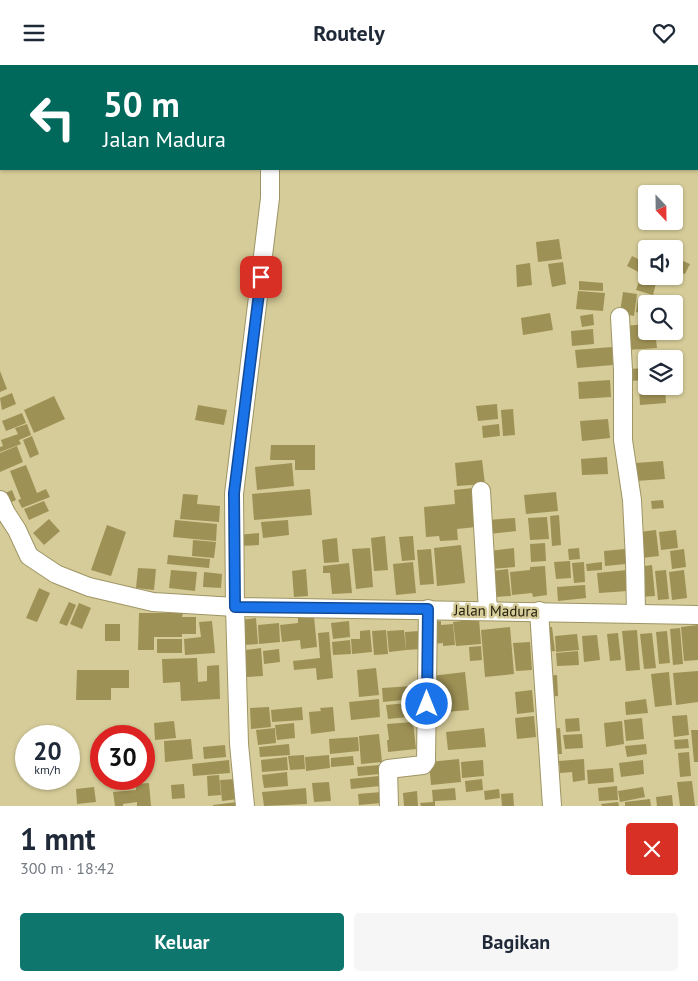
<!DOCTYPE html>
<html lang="id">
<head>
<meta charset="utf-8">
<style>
  body { margin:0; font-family:"PT Sans",sans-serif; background:#f6f6f7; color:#1f2937; height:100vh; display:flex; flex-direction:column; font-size:19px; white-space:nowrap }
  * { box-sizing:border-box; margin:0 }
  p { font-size:16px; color:#747a83 }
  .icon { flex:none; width:28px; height:28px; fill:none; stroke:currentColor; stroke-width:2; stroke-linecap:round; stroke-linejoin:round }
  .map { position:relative; height:741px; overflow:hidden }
  .side { display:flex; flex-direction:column; background:#fff; flex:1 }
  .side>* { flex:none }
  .top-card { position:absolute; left:0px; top:0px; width:699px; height:105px; box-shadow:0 1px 4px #0004; background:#00695c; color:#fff; overflow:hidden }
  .needle { width:32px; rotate:158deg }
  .buttons { position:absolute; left:638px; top:120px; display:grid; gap:10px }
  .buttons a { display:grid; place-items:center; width:45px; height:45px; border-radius:5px; background:#fff; box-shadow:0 1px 4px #0004; font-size:25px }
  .speed { position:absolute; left:15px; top:660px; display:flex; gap:10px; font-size:25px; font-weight:700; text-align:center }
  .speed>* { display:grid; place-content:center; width:65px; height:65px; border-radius:50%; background:#fff; box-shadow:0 1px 4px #0004; line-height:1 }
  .speed small { font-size:12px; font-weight:400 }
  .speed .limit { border:8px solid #d22; background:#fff; color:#111 }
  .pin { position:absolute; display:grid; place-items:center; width:42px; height:42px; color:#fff; margin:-21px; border-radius:10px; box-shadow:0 2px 8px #0006 }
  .me { position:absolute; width:55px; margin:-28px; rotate:0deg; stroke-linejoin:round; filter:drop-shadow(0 0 4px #0008) }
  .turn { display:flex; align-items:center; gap:18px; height:105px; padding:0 20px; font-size:22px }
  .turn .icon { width:65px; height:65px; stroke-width:2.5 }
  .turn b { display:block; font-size:35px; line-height:42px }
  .round { display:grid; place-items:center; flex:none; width:52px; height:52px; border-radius:5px; background:#f6f6f7 }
  .headline { display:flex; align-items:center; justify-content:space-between; height:85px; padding:0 20px }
  h1 { font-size:30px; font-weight:800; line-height:38px }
  .action { display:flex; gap:10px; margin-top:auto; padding:10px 20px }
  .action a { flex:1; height:58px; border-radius:5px; background:#0f766e; color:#fff; font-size:20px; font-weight:800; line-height:58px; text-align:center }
  .action a+a { background:#f6f6f7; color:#1f2937 }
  header { display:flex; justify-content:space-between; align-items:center; height:65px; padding:0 20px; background:#fff; font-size:22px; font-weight:800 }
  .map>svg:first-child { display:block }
</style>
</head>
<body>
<header><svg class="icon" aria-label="menu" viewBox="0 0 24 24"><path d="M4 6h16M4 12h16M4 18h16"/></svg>Routely<svg class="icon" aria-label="heart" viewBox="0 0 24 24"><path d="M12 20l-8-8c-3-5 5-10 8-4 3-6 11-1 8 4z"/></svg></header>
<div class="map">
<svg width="698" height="741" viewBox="0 0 698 741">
  <rect width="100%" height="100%" fill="#d6cc99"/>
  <!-- building -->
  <g fill="#9e9155">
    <polygon points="559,174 562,194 538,197 536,177"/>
    <polygon points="632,191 646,198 646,211 627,201"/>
    <polygon points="683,196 690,199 685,209 678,206"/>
    <polygon points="563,197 566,219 552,222 548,199"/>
    <polygon points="530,198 532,220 517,222 516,200"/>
    <polygon points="640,213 656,218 653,230 636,225"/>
    <polygon points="579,216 603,218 603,226 579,225"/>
    <polygon points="578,226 605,228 603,246 576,244"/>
    <polygon points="623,227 637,229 634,251 620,248"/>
    <polygon points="638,233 657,235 656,239 646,239 646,249 636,247"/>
    <polygon points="550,248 553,265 523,270 521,253"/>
    <polygon points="593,249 594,260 582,262 580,251"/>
    <polygon points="646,259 646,266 655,266 657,283 626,285 624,261"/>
    <polygon points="593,264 594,279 572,281 571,266"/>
    <polygon points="612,282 613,300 577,303 575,285"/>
    <polygon points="646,303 646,315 629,316 628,304"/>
    <polygon points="0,306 7,324 0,327"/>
    <polygon points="610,315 611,332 579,334 578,317"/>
    <polygon points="665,321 666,338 640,340 639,323"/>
    <polygon points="12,328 16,339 2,345 0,333"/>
    <polygon points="54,331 65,354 34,368 24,345"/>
    <polygon points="497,339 498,354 478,356 476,341"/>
    <polygon points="198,340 227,345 224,360 195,355"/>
    <polygon points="513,344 515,370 503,371 501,345"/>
    <polygon points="22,348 26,358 6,366 2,356"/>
    <polygon points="608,354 610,373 582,376 580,356"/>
    <polygon points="27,359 31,370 19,375 21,379 0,387 0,382 3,381 1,375 18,369 15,363"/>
    <polygon points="499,359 500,371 483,373 482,361"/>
    <polygon points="32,371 39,389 30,393 23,375"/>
    <polygon points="271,380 315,380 315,405 295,405 295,395 270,395"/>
    <polygon points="17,381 23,397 0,407 0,388"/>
    <polygon points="607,392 608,409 582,410 581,394"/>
    <polygon points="482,395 485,419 457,421 455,398"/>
    <polygon points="663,396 665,414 636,416 635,398"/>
    <polygon points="292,398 294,421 257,425 255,402"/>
    <polygon points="26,400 37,428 46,424 50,432 22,443 18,435 21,434 10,406"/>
    <polygon points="473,423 476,462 457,464 458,475 440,476 439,471 426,472 424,442 455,439 454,425"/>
    <polygon points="310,424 312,450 254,455 252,429"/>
    <polygon points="12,425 16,435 5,440 1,430"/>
    <polygon points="556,427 558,446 526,449 524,430"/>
    <polygon points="183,429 198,430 197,439 220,441 219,457 180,454"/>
    <polygon points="663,435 664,443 652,444 651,436"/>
    <polygon points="44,436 49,446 29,455 24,444"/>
    <polygon points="559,450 561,480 552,481 550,451"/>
    <polygon points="547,452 549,474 530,475 528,453"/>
    <polygon points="515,453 516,466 489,469 488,455"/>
    <polygon points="49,454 60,466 44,480 33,468"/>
    <polygon points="175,455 217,459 216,476 173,472"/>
    <polygon points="288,455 289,470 263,473 261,457"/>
    <polygon points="107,460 126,467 111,511 91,505"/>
    <polygon points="656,465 659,491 642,493 639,467"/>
    <polygon points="676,465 678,483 661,485 659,467"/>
    <polygon points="259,468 259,480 239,481 238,470"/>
    <polygon points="385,471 388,505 374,506 371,473"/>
    <polygon points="413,471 415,495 402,496 399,472"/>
    <polygon points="337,473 339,497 324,498 322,475"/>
    <polygon points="193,475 216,477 214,493 192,491"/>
    <polygon points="545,478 546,496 531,497 530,479"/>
    <polygon points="461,480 465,518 437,521 434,483"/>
    <polygon points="370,483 373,522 356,524 352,484"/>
    <polygon points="514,483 515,502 491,504 489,486"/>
    <polygon points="579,483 580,494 569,495 568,484"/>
    <polygon points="431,484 434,519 420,520 417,485"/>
    <polygon points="625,484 626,499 605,501 604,486"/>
    <polygon points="684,484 686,502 672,504 670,486"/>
    <polygon points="168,490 210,494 209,503 167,499"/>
    <polygon points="570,496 571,513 556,514 554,497"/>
    <polygon points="413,497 416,528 396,530 393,499"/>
    <polygon points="584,497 585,517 574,518 572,498"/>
    <polygon points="602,497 602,505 587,506 586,499"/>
    <polygon points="349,498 352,528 332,529 330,508 323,508 323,501"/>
    <polygon points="652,500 655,531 640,532 637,502"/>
    <polygon points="545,501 547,530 533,532 532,528 512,530 510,507 530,505 530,502"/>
    <polygon points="138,503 156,504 154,525 136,523"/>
    <polygon points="306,504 308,531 294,532 292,506"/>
    <polygon points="508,504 511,531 495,532 492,506"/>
    <polygon points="171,505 197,507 195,526 169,523"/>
    <polygon points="627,505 628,526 599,528 597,508"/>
    <polygon points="666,505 669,534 658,535 655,506"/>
    <polygon points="684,505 687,533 672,535 669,507"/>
    <polygon points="204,507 222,509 221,523 203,522"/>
    <polygon points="585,520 586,533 558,536 557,522"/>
    <polygon points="39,523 50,528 37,557 26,553"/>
    <polygon points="69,537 76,540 67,561 59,558"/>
    <polygon points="79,538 91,543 82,564 70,559"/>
    <polygon points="139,548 183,548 182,552 196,552 196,569 182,569 182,572 154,572 154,585 138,585"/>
    <polygon points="314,552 317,582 301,584 300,575 282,577 280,560 298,558 298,553"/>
    <polygon points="256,553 258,579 242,580 240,555"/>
    <polygon points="479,554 481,579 456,581 453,557"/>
    <polygon points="212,556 215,588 185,590 184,574 201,572 199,557"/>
    <polygon points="349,556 350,572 333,574 331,558"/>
    <polygon points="441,556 441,560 453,559 455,580 443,581 443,578 432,579 430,557"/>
    <polygon points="279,558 280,577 259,579 258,560"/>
    <rect x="105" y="559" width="15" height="17"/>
    <polygon points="698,560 698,595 684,596 681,562"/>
    <polygon points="510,562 514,609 485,612 481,565"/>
    <polygon points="552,562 555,586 543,587 541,563"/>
    <polygon points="680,563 683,599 673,600 670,564"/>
    <polygon points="370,565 372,587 352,589 351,574 360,574 360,566"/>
    <polygon points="386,565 388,589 374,590 372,566"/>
    <polygon points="404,565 406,585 389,587 387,566"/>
    <polygon points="637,565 640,605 626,606 622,566"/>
    <polygon points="419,566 421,584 406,585 405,567"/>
    <polygon points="667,566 670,598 659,599 656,567"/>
    <polygon points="329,567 333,613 317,615 316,603 294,605 293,596 320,593 318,568"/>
    <polygon points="618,568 621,595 610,596 607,569"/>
    <polygon points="652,568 656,603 644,604 640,569"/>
    <polygon points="577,569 579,585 556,587 555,571"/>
    <polygon points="597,570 600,595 584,597 582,571"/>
    <rect x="157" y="574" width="25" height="14"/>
    <polygon points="350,575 351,589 333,590 332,577"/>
    <polygon points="530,577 532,605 516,606 513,578"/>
    <polygon points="481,581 482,595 470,596 469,582"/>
    <polygon points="261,583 263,611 247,612 245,585"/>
    <polygon points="279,584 280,597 264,599 263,586"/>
    <polygon points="578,586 579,600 557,601 556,588"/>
    <polygon points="197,593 198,617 207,616 207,601 219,600 220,634 181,636 180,617 163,618 162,594"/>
    <polygon points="376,603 379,630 359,632 357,605"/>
    <polygon points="77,605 129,605 129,623 111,623 111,635 76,635"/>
    <polygon points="698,606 698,637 676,640 673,608"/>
    <polygon points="465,607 469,645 434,648 431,611"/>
    <polygon points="669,607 672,640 655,642 651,609"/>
    <polygon points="557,610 558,631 547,632 545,611"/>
    <polygon points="413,621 414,634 383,637 382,623"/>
    <polygon points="532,625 534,647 517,649 515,627"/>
    <polygon points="379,634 380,652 351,655 349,637"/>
    <polygon points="646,634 648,648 626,650 625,637"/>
    <polygon points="418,637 419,651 388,654 386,640"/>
    <polygon points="269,642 271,662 251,664 250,643"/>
    <polygon points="302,642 303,655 272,657 271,645"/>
    <polygon points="333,642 335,666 311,669 309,647 321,646 320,643"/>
    <polygon points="687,650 689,670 674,672 672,651"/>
    <polygon points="534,651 536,672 517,674 515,653"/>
    <polygon points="579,653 580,666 566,667 565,654"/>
    <polygon points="642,653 644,674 626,676 624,655"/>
    <polygon points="174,656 176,673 155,675 154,658"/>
    <polygon points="622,656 624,679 606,682 604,658"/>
    <polygon points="413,657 416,684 388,687 387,675 389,675 387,659"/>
    <polygon points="294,658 295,673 277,675 275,660"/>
    <polygon points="275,663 276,678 258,680 256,665"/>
    <polygon points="484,663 486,682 448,685 446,667"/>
    <polygon points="560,663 562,689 550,689 548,664"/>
    <polygon points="691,665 698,665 698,697 694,697"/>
    <polygon points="379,669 382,697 361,699 359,671"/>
    <polygon points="582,669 583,683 565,684 563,670"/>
    <polygon points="358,672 359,686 330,689 329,674"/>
    <polygon points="191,674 193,694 165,697 164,676"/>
    <polygon points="688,674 689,683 675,684 674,675"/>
    <polygon points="289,679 290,690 260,692 259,682"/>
    <polygon points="646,679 647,689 627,692 625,681"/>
    <polygon points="225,680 226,692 204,694 203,682"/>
    <polygon points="689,687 691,711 680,712 678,688"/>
    <polygon points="304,690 305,704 290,705 288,691"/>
    <polygon points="329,690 330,703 306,706 305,692"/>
    <polygon points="353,691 354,700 331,702 331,693"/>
    <polygon points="287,692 288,705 262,707 261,695"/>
    <polygon points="459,694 461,717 431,720 429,697"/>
    <polygon points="584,694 585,715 573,717 572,707 560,708 559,696"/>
    <polygon points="229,695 230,708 193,711 192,699"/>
    <polygon points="483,695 484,711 462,713 461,697"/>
    <polygon points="643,695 644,709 621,712 619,698"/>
    <polygon points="379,700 380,709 358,711 357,702"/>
    <polygon points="613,703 614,717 588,719 587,705"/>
    <polygon points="287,707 288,721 264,723 262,710"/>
    <polygon points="219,710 221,730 208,731 207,711"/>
    <polygon points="379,711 380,721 351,724 350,714"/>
    <polygon points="236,714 238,734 222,736 220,715"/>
    <polygon points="482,714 483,725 466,727 465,716"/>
    <polygon points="692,716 695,741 680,741 677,717"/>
    <polygon points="329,717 331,736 314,737 312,718"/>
    <polygon points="149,718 151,741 137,741 137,737 123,739 123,741 115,741 113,727 136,725 136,719"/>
    <polygon points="184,719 185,733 172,734 171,720"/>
    <polygon points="617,721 618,735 599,736 598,723"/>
    <polygon points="94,722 96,737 77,739 76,724"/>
    <polygon points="643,722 645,732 620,737 618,726"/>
    <polygon points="306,723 307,739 264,741 262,727"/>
    <polygon points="455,723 456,735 435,736 435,741 421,741 420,738 433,737 432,725"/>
    <polygon points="499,724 500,733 485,735 484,726"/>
    <polygon points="417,726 418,741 404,741 403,728"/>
    <polygon points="381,727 382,738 359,740 358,729"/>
    <polygon points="513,728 514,741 502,741 501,729"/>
    <polygon points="672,730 673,741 657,741 656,732"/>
    <polygon points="650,734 651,741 625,741 625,737"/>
    <polygon points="237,737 237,741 213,741 213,740"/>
    <polygon points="618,737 619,741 602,741 601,739"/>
  </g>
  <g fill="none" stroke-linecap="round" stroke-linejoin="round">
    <defs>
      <g id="minor">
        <polyline points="267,0 267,1"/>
        <polyline points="620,252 623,305 623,375 632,435 635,495 636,548"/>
        <polyline points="481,426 488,546"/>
        <polyline points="0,435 6,448 17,465 29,491 56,509 89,522 153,537 235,542 698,550"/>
        <polyline points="539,546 552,741"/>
        <polyline points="245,741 239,679 235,542 234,429 270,133 270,104"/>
        <polyline points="389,741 388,704 423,700 426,696 428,544"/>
      </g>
    </defs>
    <!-- minor casing -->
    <use href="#minor" stroke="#9f9564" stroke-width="20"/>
    <!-- minor -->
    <use href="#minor" stroke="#fff" stroke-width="18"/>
  </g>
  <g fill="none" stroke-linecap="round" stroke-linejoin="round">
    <defs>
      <polyline id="route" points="261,212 234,428 235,542 428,544 427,639"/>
    </defs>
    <!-- route casing -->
    <use href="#route" stroke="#114b97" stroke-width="12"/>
    <!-- route -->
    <use href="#route" stroke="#1a73e8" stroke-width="9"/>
  </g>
  <g text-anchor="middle" stroke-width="5" stroke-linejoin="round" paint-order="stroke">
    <!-- street labels -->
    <g font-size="15" fill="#24200c" stroke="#d6cc99">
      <text transform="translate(496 546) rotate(1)" y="5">Jalan Madura</text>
    </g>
  </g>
</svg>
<div class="buttons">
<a><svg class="needle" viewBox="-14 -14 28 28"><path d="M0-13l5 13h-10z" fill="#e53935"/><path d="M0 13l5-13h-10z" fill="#747a83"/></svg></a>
<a><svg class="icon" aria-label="sound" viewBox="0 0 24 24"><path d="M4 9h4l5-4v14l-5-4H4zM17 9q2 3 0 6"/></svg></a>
<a><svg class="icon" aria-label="search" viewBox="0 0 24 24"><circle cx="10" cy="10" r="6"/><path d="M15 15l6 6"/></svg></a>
<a><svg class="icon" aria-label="layers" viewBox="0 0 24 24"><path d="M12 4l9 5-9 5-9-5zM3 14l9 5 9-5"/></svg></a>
</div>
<div class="speed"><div>20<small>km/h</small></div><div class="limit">30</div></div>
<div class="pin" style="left:261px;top:212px;background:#d93025"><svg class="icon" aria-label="arrive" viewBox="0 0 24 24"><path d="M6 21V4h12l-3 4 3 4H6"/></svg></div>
<svg class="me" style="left:427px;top:639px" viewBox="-20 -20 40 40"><circle r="17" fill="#1a73e8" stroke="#fff" stroke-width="3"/><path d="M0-11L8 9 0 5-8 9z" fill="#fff"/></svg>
<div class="top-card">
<div class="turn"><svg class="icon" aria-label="left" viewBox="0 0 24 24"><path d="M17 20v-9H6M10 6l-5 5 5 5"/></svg><div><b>50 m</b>Jalan Madura</div></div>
</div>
</div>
<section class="side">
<div class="headline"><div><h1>1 mnt</h1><p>300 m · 18:42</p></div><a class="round" style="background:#d93025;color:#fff"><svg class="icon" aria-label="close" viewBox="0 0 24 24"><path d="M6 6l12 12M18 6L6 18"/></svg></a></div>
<div class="action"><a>Keluar</a><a>Bagikan</a></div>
</section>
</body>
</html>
